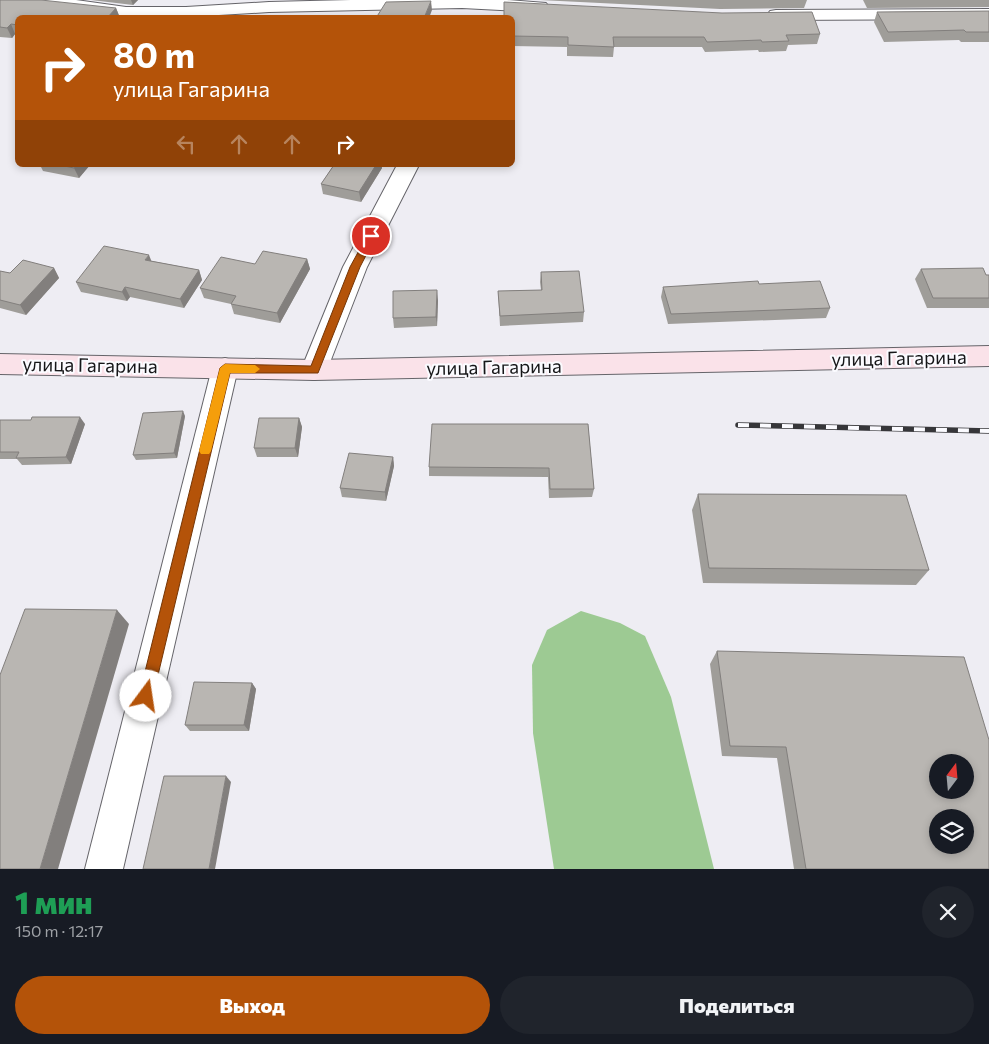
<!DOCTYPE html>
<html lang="ru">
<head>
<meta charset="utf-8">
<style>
  body { margin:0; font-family:Commissioner,sans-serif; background:#20242c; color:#f1f3f6; height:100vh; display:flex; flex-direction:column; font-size:19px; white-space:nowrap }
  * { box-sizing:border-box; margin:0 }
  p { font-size:16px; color:#9ea1a6 }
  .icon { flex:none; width:28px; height:28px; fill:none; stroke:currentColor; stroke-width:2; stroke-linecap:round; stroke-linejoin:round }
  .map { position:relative; height:869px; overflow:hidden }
  .sheet { display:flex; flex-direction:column; background:#171b24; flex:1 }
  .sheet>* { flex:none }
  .hud { position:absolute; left:15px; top:15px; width:500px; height:152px; border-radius:8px; box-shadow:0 2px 8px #0003; background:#b45309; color:#fff; overflow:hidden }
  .needle { width:32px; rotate:16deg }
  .tools { position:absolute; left:929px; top:754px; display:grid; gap:10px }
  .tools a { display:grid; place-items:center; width:45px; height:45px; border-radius:50%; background:#171b24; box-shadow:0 2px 8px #0003; font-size:25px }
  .pin { position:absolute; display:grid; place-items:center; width:42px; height:42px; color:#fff; margin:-21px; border:2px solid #fff; border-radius:50%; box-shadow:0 1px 5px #0007 }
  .me { position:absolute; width:55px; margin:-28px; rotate:14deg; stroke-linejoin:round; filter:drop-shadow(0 0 4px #0008) }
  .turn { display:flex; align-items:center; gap:18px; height:105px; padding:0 15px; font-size:22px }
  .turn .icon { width:65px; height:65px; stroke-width:2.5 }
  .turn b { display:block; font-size:35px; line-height:42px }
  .lanes { display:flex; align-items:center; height:48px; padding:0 15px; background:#0003; justify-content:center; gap:25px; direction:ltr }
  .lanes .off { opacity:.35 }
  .round { display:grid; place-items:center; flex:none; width:52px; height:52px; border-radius:26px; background:#20242c }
  .summary { display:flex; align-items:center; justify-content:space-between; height:85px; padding:0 15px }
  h1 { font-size:30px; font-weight:800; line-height:38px; color:#1e9e55 }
  .action { display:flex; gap:10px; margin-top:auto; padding:10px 15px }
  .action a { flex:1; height:58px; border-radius:30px; background:#b45309; color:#fff; font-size:20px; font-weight:800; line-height:58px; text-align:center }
  .action a+a { background:#20242c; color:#f1f3f6 }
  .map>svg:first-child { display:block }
</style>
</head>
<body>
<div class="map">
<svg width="989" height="869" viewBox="0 0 989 869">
  <rect width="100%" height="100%" fill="#eeedf3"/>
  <!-- green -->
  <polygon fill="#9dca93" points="581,611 620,623 645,636 671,697 714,869 554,869 533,733 532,665 547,630"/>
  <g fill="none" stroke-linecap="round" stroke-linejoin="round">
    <defs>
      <g id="minor">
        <polygon points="5,0 76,0 126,7 186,7 269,2 351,0 507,0 546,3 549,7 546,11 540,12 462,8 269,12 186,17 126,17 66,9 14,5 8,4"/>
        <polygon points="989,9 989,19 776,20 770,19 767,15 770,11 776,10"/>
        <polygon points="397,165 419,165 367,267 327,370 323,377 314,380 305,377 301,370 343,267"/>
        <polygon points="225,358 234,361 238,368 123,869 85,869 212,368 216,361"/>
      </g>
      <polygon id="secondary" points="989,346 989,366 314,380 0,374 0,354 314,360"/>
    </defs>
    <!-- minor casing -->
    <use href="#minor" stroke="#656469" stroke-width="2"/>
    <!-- secondary casing -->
    <use href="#secondary" stroke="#656469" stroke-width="2"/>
    <!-- minor -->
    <use href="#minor" fill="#fff" fill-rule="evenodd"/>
    <!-- secondary -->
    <use href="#secondary" fill="#fae2e9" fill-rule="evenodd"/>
    <defs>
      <polyline id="rail" points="738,425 989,431"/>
    </defs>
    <!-- rail casing -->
    <use href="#rail" stroke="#363639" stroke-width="5.5"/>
    <!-- rail -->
    <use href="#rail" stroke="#fbfbff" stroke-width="4" stroke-dasharray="11" stroke-linecap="butt"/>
  </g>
  <!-- wall -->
  <g fill="#9f9d99">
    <polygon points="0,0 116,8 120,18 18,18 18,34 15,34 12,38 0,37"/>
    <polygon points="91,0 138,0 133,5"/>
    <polygon points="540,0 807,0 804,8 720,9"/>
    <polygon points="863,0 989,0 989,7 867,8"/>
    <polygon points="504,2 820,34 817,44 788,45 786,51 759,52 758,50 705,52 702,47 614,47 613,57 567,56 567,47 512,46 512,18 504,18"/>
    <polygon points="989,11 989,42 961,42 959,40 884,42 874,22 877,12"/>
    <polygon points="40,165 90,165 79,178 43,171"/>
    <polygon points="334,165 381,165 382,168 361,202 323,194 321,184"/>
    <polygon points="307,259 310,269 280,323 234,314 231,304 204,298 200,288 255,264"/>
    <polygon points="152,261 199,270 202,280 184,308 130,297 127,301 81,292 76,282"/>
    <polygon points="54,268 59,278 26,315 0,308 0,271 10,273"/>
    <polygon points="921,269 989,275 989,308 927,308 915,279"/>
    <polygon points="541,272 584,312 583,322 500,326 498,291 541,290 540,282"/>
    <polygon points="759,284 830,308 826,318 668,324 661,297 663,287"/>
    <polygon points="438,300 437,326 394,328 393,318"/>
    <polygon points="185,416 177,458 136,460 133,455"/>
    <polygon points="299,418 302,427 298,457 257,457 254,448"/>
    <polygon points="0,420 85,424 71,464 22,465 17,459 0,459"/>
    <polygon points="588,424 594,489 592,497 549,498 548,477 429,476 429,467"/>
    <polygon points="393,457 394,466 386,501 342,497 340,488"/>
    <polygon points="698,494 929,570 916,585 703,583 692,510"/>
    <polygon points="717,651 989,869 794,869 777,758 722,756 710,664"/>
    <polygon points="252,683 256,689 249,731 190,731 185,725"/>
  </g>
  <!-- shaded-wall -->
  <g fill="#827f7d">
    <polygon points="131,0 138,0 133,5"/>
    <polygon points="431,1 432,10 429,18 424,18"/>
    <polygon points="116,8 120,18 107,18"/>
    <polygon points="11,24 15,34 12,38 7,28"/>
    <polygon points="76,165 90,165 79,178 74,168"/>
    <polygon points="376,165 381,165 382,168 361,202 359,192"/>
    <polygon points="149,255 153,265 145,260"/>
    <polygon points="307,259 310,269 280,323 277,313"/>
    <polygon points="54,268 59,278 26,315 20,305"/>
    <polygon points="199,270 202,280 184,308 180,299"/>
    <polygon points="125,287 130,297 127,301 122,292"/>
    <polygon points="437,290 438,300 437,326 436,317"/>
    <polygon points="183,411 185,416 177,458 174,453"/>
    <polygon points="80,417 85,424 71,464 66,457"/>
    <polygon points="299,418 302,427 298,457 295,448"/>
    <polygon points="393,457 394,466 386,501 385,492"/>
    <polygon points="117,610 129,624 58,869 40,869"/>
    <polygon points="252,683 256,689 249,731 244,725"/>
    <polygon points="226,776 231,782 215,869 209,869"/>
  </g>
  <!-- building -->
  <g fill="#b9b6b2" stroke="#827f7d" fill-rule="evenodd">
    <polygon points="0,0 41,0 116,8 107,18 18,18 18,25 11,24 7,28 0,27"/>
    <polygon points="431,1 424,18 376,18 386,2"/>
    <polygon points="504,2 722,13 812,12 820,34 786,35 789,41 762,42 761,40 707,42 704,37 613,37 614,47 568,45 568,37 512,36 512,18 504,18"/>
    <polygon points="989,11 989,32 966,32 964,30 888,32 877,12"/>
    <polygon points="60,165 76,165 74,168"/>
    <polygon points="334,165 376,165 359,192 321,184"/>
    <polygon points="104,246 149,255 145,260 199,270 180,299 125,287 122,292 76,282"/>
    <polygon points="263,251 307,259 277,313 231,304 236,296 200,288 221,257 255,264"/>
    <polygon points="23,260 54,268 20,305 0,300 0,271 10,273"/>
    <polygon points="983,268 986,275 989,275 989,298 933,298 921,269"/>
    <polygon points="579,271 584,312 500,316 498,291 542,290 541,272"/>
    <polygon points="758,281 759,284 820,281 830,308 671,314 663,287"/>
    <polygon points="437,290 436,317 393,318 393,291"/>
    <polygon points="183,411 174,453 133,455 143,413"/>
    <polygon points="32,417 80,417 66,457 16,458 19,452 0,452 0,420 31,420"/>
    <polygon points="259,418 299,418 295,448 254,448"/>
    <polygon points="432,424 588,424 594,489 550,489 549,468 429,467"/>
    <polygon points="349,453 393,457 385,492 340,488"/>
    <polygon points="698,494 906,495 929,570 709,568"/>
    <polygon points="25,609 117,610 40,869 0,869 0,675"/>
    <path d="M717 651 964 657 989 740V869H806L786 747 730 746ZM938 762H965V790H938ZM938 818H965V845H938Z"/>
    <polygon points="194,682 252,683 244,725 185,725"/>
    <polygon points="164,776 226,776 209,869 143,869"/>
  </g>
  <!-- route -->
  <polygon fill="#b45309" stroke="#753606" points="371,233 376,236 360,267 318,373 230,373 153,696 151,701 146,703 141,701 139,696 220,368 225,364 311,366 350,267 368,234"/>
  <!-- slow -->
  <polygon fill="#f59e0b" points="225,364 255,365 260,369 255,373 230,373 211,451 209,454 201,454 199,451 220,368"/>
  <g text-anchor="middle" stroke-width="4" stroke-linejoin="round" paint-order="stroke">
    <!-- street labels -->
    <g font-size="19" fill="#161618" stroke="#fbfbff">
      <text transform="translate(899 358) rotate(-1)" y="7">улица Гагарина</text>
      <text transform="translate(90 365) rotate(1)" y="7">улица Гагарина</text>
      <text transform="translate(494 367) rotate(-1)" y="7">улица Гагарина</text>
    </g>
  </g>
</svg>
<div class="tools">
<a><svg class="needle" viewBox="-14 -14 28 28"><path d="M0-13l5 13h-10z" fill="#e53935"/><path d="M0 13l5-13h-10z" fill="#9ea1a6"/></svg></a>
<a><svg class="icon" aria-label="layers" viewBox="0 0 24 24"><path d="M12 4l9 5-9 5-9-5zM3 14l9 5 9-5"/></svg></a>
</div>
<div class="pin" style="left:371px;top:236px;background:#d93025"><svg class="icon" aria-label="arrive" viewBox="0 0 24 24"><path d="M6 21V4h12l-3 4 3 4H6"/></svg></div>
<svg class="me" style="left:146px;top:696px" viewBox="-20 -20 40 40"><circle r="19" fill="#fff"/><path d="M0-13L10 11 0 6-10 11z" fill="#b45309"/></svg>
<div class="hud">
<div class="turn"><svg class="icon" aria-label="right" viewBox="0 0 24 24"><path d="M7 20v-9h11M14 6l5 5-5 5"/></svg><div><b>80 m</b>улица Гагарина</div></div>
<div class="lanes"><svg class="icon off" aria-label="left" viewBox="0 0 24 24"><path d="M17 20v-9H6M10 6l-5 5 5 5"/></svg><svg class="icon off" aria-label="ahead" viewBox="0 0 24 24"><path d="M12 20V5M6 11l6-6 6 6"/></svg><svg class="icon off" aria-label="ahead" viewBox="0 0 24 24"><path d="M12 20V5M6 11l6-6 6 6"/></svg><svg class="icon" aria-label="right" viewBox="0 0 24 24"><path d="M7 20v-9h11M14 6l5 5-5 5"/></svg></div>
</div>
</div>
<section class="sheet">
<div class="summary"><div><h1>1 мин</h1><p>150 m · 12:17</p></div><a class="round"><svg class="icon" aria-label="close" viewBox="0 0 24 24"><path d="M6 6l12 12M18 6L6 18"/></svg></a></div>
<div class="action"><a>Выход</a><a>Поделиться</a></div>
</section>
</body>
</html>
